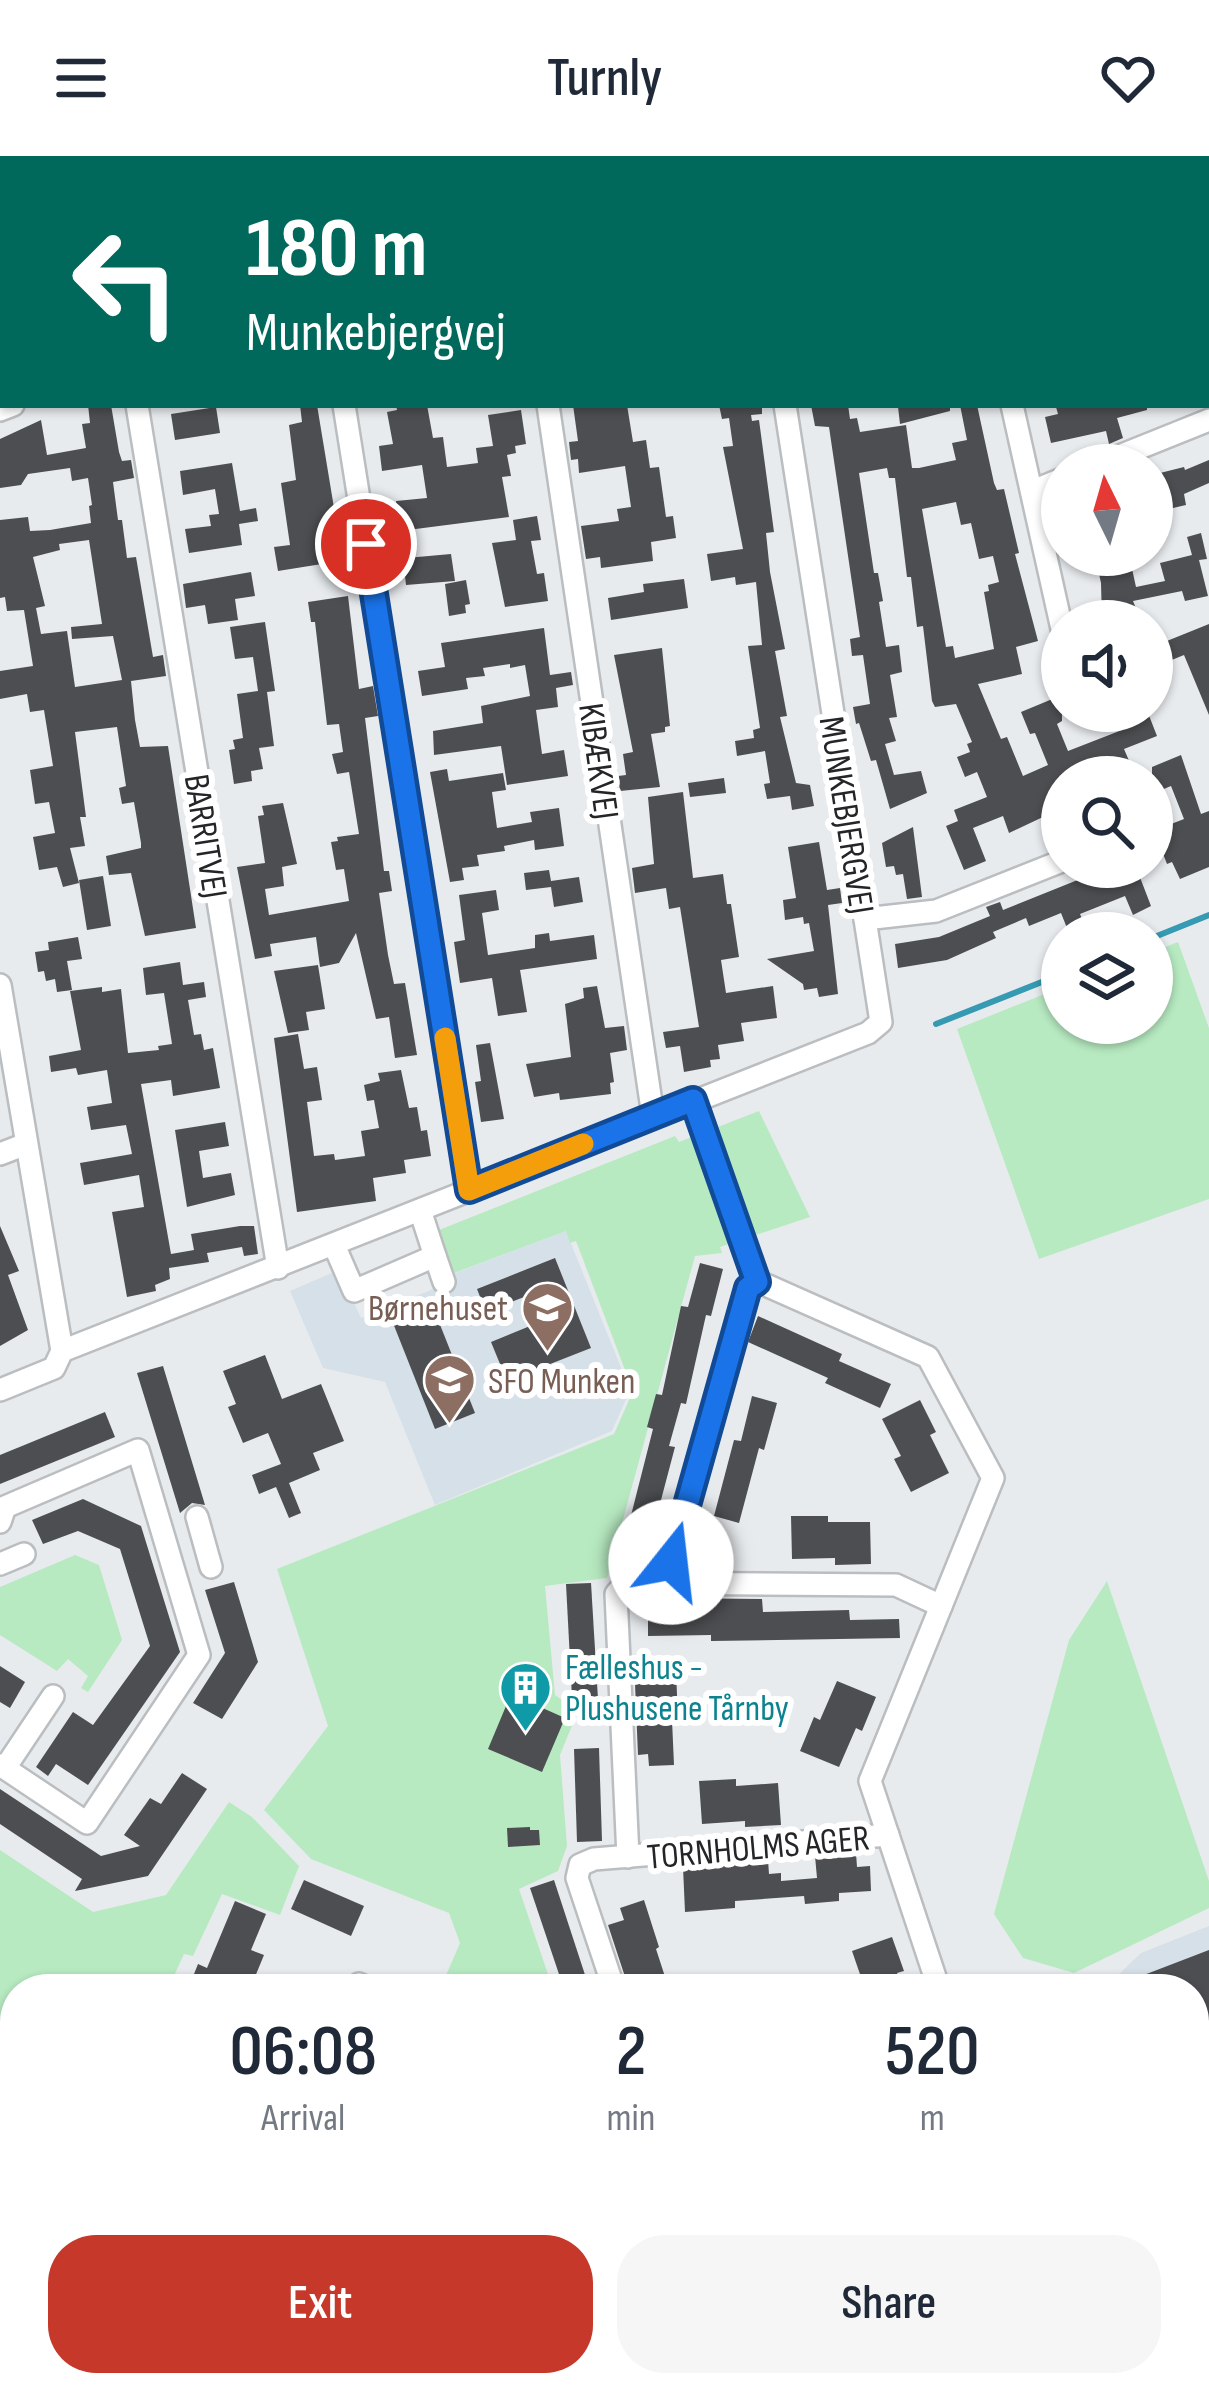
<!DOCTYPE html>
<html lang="en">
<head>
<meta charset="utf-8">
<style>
  body { margin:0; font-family:"Sofia Sans Condensed",sans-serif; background:#f6f6f7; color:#1f2937; height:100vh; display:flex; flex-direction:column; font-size:45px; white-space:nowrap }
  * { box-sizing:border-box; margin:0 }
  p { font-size:39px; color:#747a83 }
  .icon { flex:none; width:66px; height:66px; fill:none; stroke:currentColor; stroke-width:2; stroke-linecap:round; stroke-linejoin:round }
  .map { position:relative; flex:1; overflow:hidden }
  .panel { position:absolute; left:0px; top:1818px; width:1209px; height:423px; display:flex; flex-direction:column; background:#fff; border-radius:48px 48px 0 0; box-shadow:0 3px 9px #0004 }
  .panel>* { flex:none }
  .hud { position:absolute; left:0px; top:0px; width:1209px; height:252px; box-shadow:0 3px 9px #0004; background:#00695c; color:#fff; overflow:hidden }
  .needle { width:78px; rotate:355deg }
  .tools { position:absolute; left:1041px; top:288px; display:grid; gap:24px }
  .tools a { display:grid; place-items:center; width:132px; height:132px; border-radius:50%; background:#fff; box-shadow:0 3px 9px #0004; font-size:60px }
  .pin { position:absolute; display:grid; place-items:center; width:102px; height:102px; color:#fff; margin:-51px; border:6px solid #fff; border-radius:50%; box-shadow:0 3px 12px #0007 }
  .me { position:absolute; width:132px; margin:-66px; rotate:16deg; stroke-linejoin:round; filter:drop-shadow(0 0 9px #0008) }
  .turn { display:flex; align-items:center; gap:42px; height:252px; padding:0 48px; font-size:54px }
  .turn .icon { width:156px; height:156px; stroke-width:2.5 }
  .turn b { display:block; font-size:84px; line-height:102px }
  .eta { display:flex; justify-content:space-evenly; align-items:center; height:204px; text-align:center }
  .eta b { font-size:72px; font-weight:600; line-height:84px }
  .button { display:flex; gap:24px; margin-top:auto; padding:24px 48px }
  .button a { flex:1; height:138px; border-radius:48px; background:#c5382a; color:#fff; font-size:48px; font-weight:600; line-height:138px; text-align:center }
  .button a+a { background:#f6f6f7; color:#1f2937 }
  header { display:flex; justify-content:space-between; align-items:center; height:156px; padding:0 48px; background:#fff; font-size:54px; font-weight:600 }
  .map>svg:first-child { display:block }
</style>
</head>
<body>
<header><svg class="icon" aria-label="menu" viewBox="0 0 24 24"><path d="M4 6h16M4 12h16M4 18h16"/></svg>Turnly<svg class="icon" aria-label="heart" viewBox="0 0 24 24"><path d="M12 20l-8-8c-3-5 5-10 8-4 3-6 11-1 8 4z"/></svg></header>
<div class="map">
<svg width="1209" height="2239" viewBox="0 0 1209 2239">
  <rect width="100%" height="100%" fill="#e8ebee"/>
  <!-- built -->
  <g fill="#d6e0e8">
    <polygon points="566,1075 630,1234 612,1275 435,1349 385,1226 323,1212 290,1135 339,1114 361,1162 456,1124 455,1117"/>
    <polygon points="1209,1770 1209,2023 1194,2029 1194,1833 1089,1833 1115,1822 1141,1797"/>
  </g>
  <!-- green -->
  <g fill="#b7eac1">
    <polygon points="1178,786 1209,872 1209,1043 1039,1103 957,873 1062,831 1062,867 1152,867 1152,796"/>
    <polygon points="759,955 810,1061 720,1091 722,1097 695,1100 607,1422 545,1430 555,1539 578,1555 560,1599 567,1690 558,1715 519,1733 553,1833 440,1833 460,1787 449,1757 311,1703 264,1654 328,1570 277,1413 614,1278 633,1235 576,1085 570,1087 566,1075 454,1117 439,1074 675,980 679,986"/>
    <polygon points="75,1399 99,1409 122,1484 88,1536 81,1532 88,1520 68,1503 57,1515 0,1479 0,1431"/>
    <polygon points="1107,1425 1209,1725 1209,1752 1074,1817 1023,1802 994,1758 1069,1484"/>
    <polygon points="229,1646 252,1661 299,1710 280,1759 222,1738 193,1800 184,1798 168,1833 15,1833 15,2103 2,2108 0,2114 0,1694 93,1756 166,1739"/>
    <polygon points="1209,2023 1209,2109 1194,2115 1194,2029"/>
    <polygon points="1209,2163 1209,2239 1021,2239 1053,2226 1194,2226 1194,2169"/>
    <polygon points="129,2226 195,2226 200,2239 97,2239"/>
    <polygon points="357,2226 485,2226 453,2239 363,2239"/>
    <polygon points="710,2226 805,2226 809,2239 677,2239"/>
  </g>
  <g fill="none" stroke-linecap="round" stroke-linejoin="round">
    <!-- stream -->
    <g stroke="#359ab2" stroke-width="6">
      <polyline points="1152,782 1209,759"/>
      <polyline points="936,868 1062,818"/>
    </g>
  </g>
  <!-- building -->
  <g fill="#4c4e51" fill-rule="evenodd">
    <path d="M88 249H111L119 296 122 305 131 304 134 322 113 326 118 364H122L127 402 136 401 153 501 163 499 166 520 131 525 135 564 140 591 168 590 196 772 145 780 131 717 109 719 106 700 141 692V687L134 646 122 648 119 632 126 630 117 571 75 576 86 661H80L85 690 70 692 79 727 63 731 57 711 39 714 33 681 55 677 49 646 35 648 30 614 53 610 44 554 30 556 27 538 0 543V515L33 510 24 454 7 455 5 441 0 442V364L28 361 30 375 50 374 91 367 89 350 92 349 88 322 72 325 70 312 28 318 21 329 0 332V283L41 264 47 299 86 292 82 268 90 267ZM89 384 102 468 71 471 72 483 113 480 122 524 75 531 67 475 41 478 36 452 45 450 33 401 60 394 59 388Z"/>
    <polygon points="300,249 317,249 339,382 350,380 353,403 278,415 274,391 290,389 281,327 296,324 289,269 302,266"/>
    <polygon points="396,249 427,249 433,282 443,281 447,311 478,307 476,292 493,290 488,259 521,254 526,288 515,290 516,297 507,299 511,320 502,321 509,361 400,375 396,345 427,342 422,309 382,315 379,290 393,288 387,256 397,254"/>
    <polygon points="573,249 627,249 633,286 646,284 650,312 659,311 666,361 673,360 676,382 651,386 653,405 601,412 600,401 586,403 581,370 619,365 617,353 631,351 625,310 579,317 578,303 571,304 569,286 578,285"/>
    <polygon points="719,249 762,249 762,258 751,259 752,265 759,264 774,376 766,377 770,416 785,493 775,495 787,560 780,561 796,627 810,629 814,650 792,654 790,640 767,643 764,628 770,627 765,595 737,600 735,585 754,582 753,574 760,572 748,490 762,489 756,426 736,429 735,421 711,425 707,398 743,393 723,291 733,290 729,262 722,263"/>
    <path d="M811 249H848L850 263 857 262 860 276 906 269 912 312H919L956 304 952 287 967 284 960 249H977L994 327 997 334 1004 333 1019 397 1015 398 1038 485 1016 491 1022 518 978 528 1001 583 1007 581 1023 620 1048 609 1035 577 1030 578 1021 556 1062 539V565L1057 568 1068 595 1122 574 1119 568 1148 557 1157 580 1124 593 1136 621H1062V652L1009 677 1003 660 973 672 986 705 964 714 946 670 958 665 954 654 987 641 977 616 965 621 957 601 970 596 967 588 972 586 956 548 935 551 932 545 923 470 917 471 911 421H907L895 322H889L887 312 859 317 874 417H878L883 445 879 446 886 491 899 489 902 516 890 519 897 561 889 562 896 585 885 588 894 619 921 615 927 637 890 653 876 604 871 605 859 567 856 568 853 551 870 548 863 499 852 500 850 483 860 481 829 271 815 270ZM956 346 961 369 971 367 979 403 993 400 999 426 988 429 989 435 984 436 994 493 955 502 953 490 946 491 922 353Z"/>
    <polygon points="950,249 950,255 900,268 898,251"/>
    <polygon points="1068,249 1147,249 1147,254 1117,262 1123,282 1109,288 1106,275 1051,287 1045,261 1058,258 1056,251"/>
    <polygon points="216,251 220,277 175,284 171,258"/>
    <polygon points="1209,304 1209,327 1184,338 1186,349 1160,355 1156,340 1152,341 1152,319 1184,311 1185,314"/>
    <polygon points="232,307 240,355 256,352 258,365 239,368 242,389 189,397 185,373 211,370 209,359 219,358 215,333 183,339 180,315"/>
    <polygon points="537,360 541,384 531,385 537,418 544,417 548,445 505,451 492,387 516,384 513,364"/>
    <polygon points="1201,377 1207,403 1199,404 1208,440 1185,445 1182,435 1133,445 1141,465 1102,465 1101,427 1095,399 1129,399 1136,431 1165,425 1160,407 1192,399 1187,381"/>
    <polygon points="451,398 455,425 406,429 405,420 398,422 395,403"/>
    <polygon points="251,416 255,440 235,443 238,464 208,468 205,449 186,452 183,428"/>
    <polygon points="684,423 688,452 611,464 608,442 644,436 643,428"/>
    <polygon points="466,424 470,448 465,449 466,457 449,460 445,428"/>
    <polygon points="348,440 359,533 373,530 378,560 365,562 384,715 389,715 392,735 379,737 388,799 394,828 405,827 417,899 395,902 389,861 376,863 356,777 339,807 320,811 316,781 270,788 272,800 255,803 237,711 265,707 258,660 264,659 262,650 283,647 297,708 282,711 284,730 265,733 269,759 349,745 344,713 336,714 331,686 338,685 337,681 359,678 349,616 337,618 332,598 343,596 339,568 327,569 315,466 311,466 308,446"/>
    <polygon points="265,466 275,535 267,536 274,590 259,592 263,613 251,615 252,625 234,628 229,594 235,593 233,584 243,582 237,538 258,535 253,501 235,503 230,471"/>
    <polygon points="1209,468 1209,559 1184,499 1152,512 1152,491"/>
    <polygon points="544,472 550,519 571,516 573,529 556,532 558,551 536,554 542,598 564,594 568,620 507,629 501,590 434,599 433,575 483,567 481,550 530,540 525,509 510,512 510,508 483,512 485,520 466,522 468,533 422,540 418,515 445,511 441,487"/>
    <polygon points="662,492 670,570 665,571 665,576 651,578 660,631 620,635 618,620 626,619 623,598 633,596 614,499"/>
    <polygon points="1181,599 1201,658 1209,655 1209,711 1180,723 1172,706 1167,708 1158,685 1170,680 1166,670 1184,663 1171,630 1152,638 1152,611"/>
    <polygon points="447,613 449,625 503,617 506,634 492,636 497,672 532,666 530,656 559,652 564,690 535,694 534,684 504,690 505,695 477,699 479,710 462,712 464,724 450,726 430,616"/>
    <polygon points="724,622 726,637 690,641 688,627"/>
    <polygon points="683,636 693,722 723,718 727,748 731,748 739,801 721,804 726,837 773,830 777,862 741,867 744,885 718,889 720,903 710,904 711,911 684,916 680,890 666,892 663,876 699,871 680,751 669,753 666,732 635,737 632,712 654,708 648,641"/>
    <polygon points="913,671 922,741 907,743 903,718 896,719 894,710 886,711 882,687"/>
    <polygon points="819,686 827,734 840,732 842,747 828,749 838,838 819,841 817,832 804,834 803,828 767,803 814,795 809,767 804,768 803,761 785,764 783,744 796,742 788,691"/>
    <polygon points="1110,711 1122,711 1124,716 1136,711 1151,750 1133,759 1125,740 1080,758 1088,777 1069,777 1061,757 1029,770 1026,762 993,776 996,782 947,804 898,812 895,788 939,781 990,760 986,751 1000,746 1003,754"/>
    <polygon points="549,714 551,725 579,721 583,746 554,751 551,731 526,734 524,717"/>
    <polygon points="103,720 111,770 87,774 79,724"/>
    <polygon points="496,734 499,754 482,757 488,799 535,792 535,779 549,777 550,785 594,779 597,803 520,814 527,856 498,860 492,822 460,827 454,786 465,784 459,739"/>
    <polygon points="78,781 82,803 67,805 72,834 57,836 55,823 46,825 44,815 38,816 35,796 49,794 48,786"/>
    <polygon points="180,806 183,829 204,826 206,841 188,844 194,879 201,878 204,894 213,892 220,932 173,940 171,924 141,928 171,1098 194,1094 191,1078 240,1070 254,1070 258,1098 244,1100 242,1091 207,1097 209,1106 169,1112 170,1123 155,1129 156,1135 127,1141 112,1056 144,1051 139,1019 84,1029 80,1007 132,998 126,969 91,974 87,951 112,947 107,914 78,919 76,912 51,916 49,900 81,894 70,835 102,831 102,836 121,833 128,897 159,894 158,890 172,888 164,837 146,839 143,812"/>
    <polygon points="318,809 325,853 306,856 309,874 288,877 274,815"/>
    <polygon points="597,830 605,872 624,870 627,894 610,897 614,926 610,927 611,938 560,944 559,937 534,941 526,908 571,901 565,848 584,842 583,832"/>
    <polygon points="298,878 304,913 317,911 322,944 307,946 314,1000 334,998 335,1004 365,1000 361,975 379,972 374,944 367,945 364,929 380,925 378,917 401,914 409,952 417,951 421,975 427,974 431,1000 404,1004 406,1017 373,1022 376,1045 297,1056 274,882"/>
    <polygon points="490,887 504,963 481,966 475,926 481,925 476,889"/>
    <polygon points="225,966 229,990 199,995 203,1022 231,1017 235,1039 187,1051 175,974"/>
    <polygon points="0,1070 19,1115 8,1119 28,1174 0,1190"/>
    <polygon points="555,1102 591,1192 507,1225 491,1186 535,1168 524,1141 486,1156 477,1133"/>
    <polygon points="700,1107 723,1113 711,1160 706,1159 686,1248 681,1247 669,1290 675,1291 647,1397 623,1391 653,1273 647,1271 656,1238 662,1239 681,1150 688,1151"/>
    <polygon points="433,1151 475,1257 435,1273 393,1167"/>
    <polygon points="758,1160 842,1198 839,1205 891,1228 880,1252 825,1227 828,1222 748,1186"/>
    <polygon points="265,1199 282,1243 321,1228 344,1285 313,1297 320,1314 289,1327 301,1357 289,1362 276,1331 259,1338 252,1319 281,1308 268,1277 243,1287 228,1251 236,1248 223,1215"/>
    <polygon points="163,1210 205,1349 192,1347 180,1357 137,1217"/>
    <polygon points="752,1240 777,1247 764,1294 759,1292 739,1367 714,1360 734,1284 741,1285"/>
    <polygon points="920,1244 936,1276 930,1279 949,1317 911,1336 894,1303 901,1300 882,1263"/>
    <polygon points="105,1256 115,1281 0,1328 0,1299"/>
    <polygon points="83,1343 141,1370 180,1496 88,1629 56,1608 48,1620 36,1611 73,1556 93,1569 150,1490 120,1393 78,1375 43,1388 32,1364"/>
    <polygon points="791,1360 828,1360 828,1366 870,1366 871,1408 835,1409 835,1402 792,1403"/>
    <polygon points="234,1426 258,1506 222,1563 193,1547 225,1497 205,1434"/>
    <polygon points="591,1427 599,1560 573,1561 566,1428"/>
    <polygon points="661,1442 762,1443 763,1456 849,1454 850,1464 899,1463 900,1482 711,1485 711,1479 648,1480 648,1455 661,1454"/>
    <polygon points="0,1510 25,1526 10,1552 0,1546"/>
    <polygon points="676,1514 678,1564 672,1564 674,1609 649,1610 648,1598 638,1599 635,1528 650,1528 650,1515"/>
    <polygon points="837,1525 876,1541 862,1575 856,1572 839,1611 800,1595 814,1561 820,1564"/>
    <polygon points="511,1538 565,1562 542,1616 488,1593"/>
    <polygon points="599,1592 602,1685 577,1686 574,1593"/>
    <polygon points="182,1617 207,1633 148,1720 75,1735 82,1723 0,1668 0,1633 101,1700 140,1690 124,1679 150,1642 161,1648"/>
    <polygon points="736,1623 736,1630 778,1627 781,1669 745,1671 745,1665 702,1668 699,1625"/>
    <polygon points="530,1671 530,1674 539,1674 540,1689 508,1691 507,1672"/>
    <polygon points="856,1697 857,1711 870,1710 871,1735 839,1737 839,1745 805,1748 804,1740 735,1745 735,1752 685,1756 683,1711 768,1704 769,1718 781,1717 781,1725 817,1722 815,1700"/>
    <polygon points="304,1724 364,1750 351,1780 291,1753"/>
    <polygon points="554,1724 588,1828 574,1833 564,1833 530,1732"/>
    <polygon points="644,1744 659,1791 656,1793 669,1833 629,1833 608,1769 624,1764 620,1752"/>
    <polygon points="235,1745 266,1758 251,1794 264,1799 250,1833 224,1825 220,1833 188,1833 198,1808 207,1812"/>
    <polygon points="892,1781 904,1815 897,1817 903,1833 870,1833 866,1823 862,1824 852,1795"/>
    <polygon points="1209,1794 1209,1864 1196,1869 1209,1902 1209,1939 1194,1945 1194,1833 1110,1832"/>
    <polygon points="1194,1962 1209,1995 1209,2006 1194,2013"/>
    <polygon points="15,2136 15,2167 0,2172 0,2142"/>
  </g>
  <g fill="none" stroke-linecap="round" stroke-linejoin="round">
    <defs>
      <g id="minor">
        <polyline points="36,0 36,3"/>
        <polyline points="200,0 200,3"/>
        <polyline points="370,0 371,3"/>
        <polyline points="558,0 558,3"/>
        <polyline points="747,0 748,3"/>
        <polyline points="979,0 980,3"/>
        <polyline points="1110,0 1110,3"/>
        <polyline points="609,3 616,0"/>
        <polyline points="1206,70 1209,69"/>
        <polyline points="137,249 278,1112"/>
        <polyline points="344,249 469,1034"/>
        <polyline points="548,249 653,960"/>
        <polyline points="1012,249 1062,473"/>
        <polyline points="0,254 13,249"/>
        <polyline points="1097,309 1209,264"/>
        <polyline points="1033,335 1062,323"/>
        <polyline points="865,763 936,755 1062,705"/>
        <polyline points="0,829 62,1195 54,1212 0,1234"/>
        <polyline points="693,944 757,1125 928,1201 993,1322 870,1625 939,1833"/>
        <polyline points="0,998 26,988"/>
        <polyline points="334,1089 354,1135 435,1100 420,1054"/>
        <polyline points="435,1100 444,1126"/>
        <polyline points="62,1195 868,877 881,866 785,249"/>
        <polyline points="197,1361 211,1411"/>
        <polyline points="0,1366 5,1351 138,1294 199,1499 87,1667 0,1609"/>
        <polyline points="0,1408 24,1398"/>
        <polyline points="665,1427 748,1132 757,1125"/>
        <polyline points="5,1612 53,1540"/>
        <polyline points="628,1701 616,1438 623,1430 635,1427 896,1429 941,1450"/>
        <polyline points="359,1828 370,1833"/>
        <polyline points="614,1833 577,1722 580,1709 594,1703 888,1679"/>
        <polyline points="1194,2145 1209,2139"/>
        <polyline points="835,2226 840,2239"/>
        <polyline points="962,2239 994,2226"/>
      </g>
    </defs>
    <!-- minor casing -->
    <use href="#minor" stroke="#babec0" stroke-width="26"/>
    <!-- minor -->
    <use href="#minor" stroke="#fff" stroke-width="21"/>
  </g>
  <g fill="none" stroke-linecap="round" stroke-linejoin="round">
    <defs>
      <polyline id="route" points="366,388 469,1034 693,944 757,1126 748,1132 671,1406"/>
    </defs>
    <!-- route casing -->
    <use href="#route" stroke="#114b97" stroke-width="30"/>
    <!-- route -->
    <use href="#route" stroke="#1a73e8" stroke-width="21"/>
    <!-- slow -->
    <polyline stroke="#f59e0b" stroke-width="21" points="445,882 469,1034 583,988"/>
  </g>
  <!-- icons -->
  <defs>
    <symbol id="school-pin" viewBox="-11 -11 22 30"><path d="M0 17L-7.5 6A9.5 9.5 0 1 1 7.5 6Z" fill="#8d6e63" stroke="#fff"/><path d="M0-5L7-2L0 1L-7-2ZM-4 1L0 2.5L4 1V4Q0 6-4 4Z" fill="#fff"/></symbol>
    <symbol id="building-pin" viewBox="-11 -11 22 30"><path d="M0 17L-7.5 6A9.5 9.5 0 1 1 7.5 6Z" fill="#0f9aa8" stroke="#fff"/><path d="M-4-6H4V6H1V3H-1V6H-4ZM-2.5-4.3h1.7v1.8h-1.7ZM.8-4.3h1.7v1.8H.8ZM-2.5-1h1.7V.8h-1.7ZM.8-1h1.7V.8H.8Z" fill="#fff"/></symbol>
  </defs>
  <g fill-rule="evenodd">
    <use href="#school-pin" x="518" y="1122" width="59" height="81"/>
    <use href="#school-pin" x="420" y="1194" width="59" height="81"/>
    <use href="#building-pin" x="496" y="1502" width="59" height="81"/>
  </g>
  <g text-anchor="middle" stroke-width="12" stroke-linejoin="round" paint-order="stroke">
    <!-- street labels -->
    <g font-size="36" fill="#232526" stroke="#fff">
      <text transform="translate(600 605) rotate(82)" y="13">KIBÆKVEJ</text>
      <text transform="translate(848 659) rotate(81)" y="13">MUNKEBJERGVEJ</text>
      <text transform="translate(207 680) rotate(81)" y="13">BARRITVEJ</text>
      <text transform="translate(758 1690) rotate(-5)" y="13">TORNHOLMS AGER</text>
    </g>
    <!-- education labels -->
    <g font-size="36" fill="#785e54" stroke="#fff" text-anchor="end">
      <text x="508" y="1164">Børnehuset</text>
      <text x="488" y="1237" text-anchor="start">SFO Munken</text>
    </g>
    <!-- culture labels -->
    <g font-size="36" fill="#0d838f" stroke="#fff" text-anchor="start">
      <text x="565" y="1523">Fælleshus -<tspan x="565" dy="41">Plushusene Tårnby</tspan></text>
    </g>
  </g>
</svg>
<div class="tools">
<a><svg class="needle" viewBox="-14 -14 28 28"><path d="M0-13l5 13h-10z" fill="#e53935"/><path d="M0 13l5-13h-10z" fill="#747a83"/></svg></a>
<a><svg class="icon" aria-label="sound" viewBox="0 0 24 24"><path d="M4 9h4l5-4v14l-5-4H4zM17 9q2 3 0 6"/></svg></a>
<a><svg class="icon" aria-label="search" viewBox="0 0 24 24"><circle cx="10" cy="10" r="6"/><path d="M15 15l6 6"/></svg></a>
<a><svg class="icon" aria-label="layers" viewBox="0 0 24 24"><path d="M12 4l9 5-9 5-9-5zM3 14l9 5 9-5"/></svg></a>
</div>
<div class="pin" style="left:366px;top:388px;background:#d93025"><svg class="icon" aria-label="arrive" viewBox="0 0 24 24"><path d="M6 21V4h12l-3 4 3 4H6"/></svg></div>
<svg class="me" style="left:671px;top:1406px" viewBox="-20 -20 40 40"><circle r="19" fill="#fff"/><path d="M0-13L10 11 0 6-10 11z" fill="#1a73e8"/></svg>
<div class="hud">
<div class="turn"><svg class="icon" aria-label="left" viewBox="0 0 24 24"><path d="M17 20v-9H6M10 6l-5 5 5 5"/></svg><div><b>180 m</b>Munkebjergvej</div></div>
</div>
<section class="panel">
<div class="eta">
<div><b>06:08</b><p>Arrival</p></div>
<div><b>2</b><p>min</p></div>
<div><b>520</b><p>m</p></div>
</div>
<div class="button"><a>Exit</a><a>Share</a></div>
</section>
</div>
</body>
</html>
